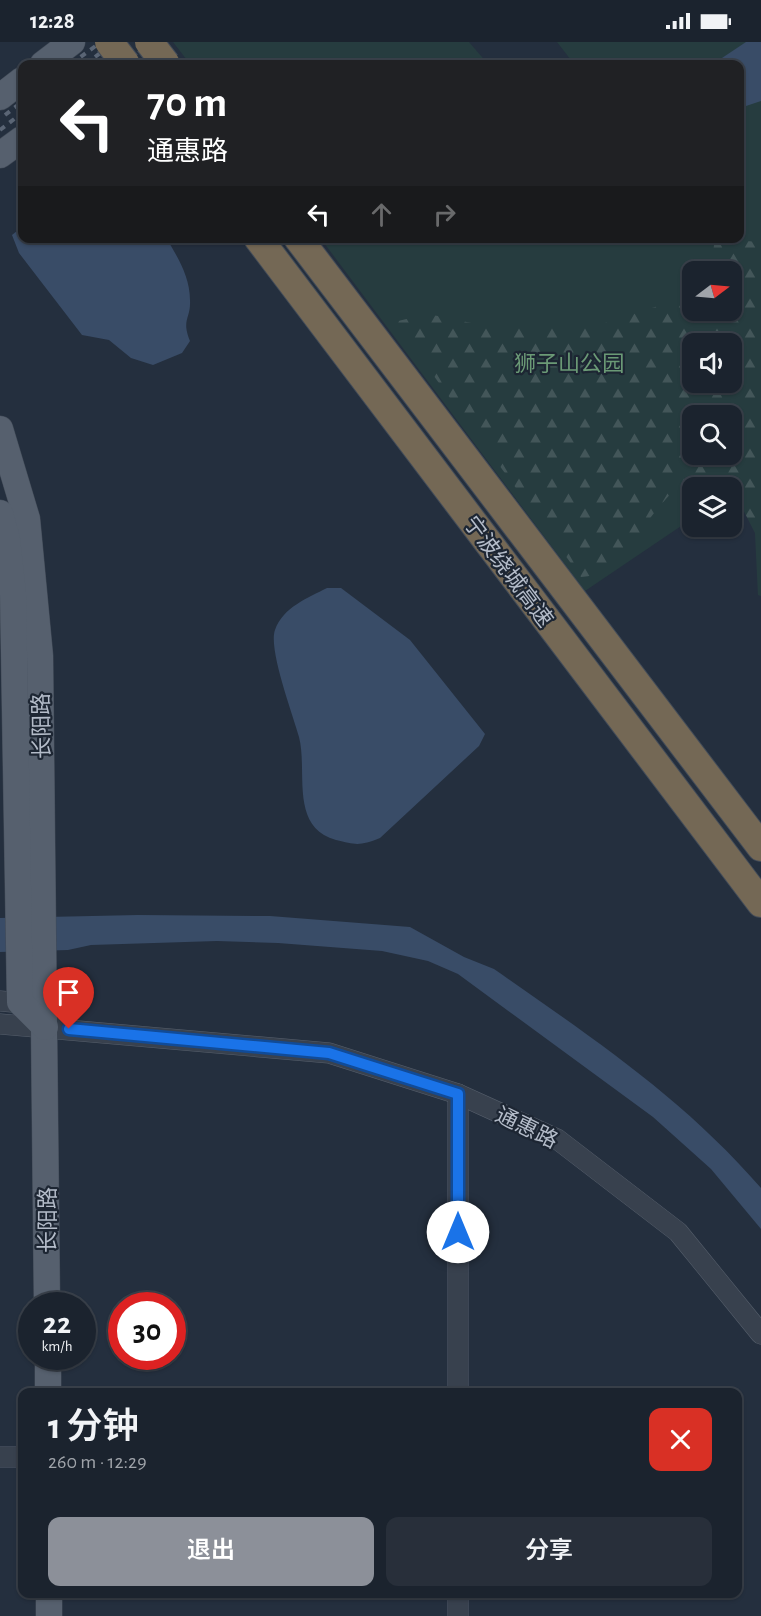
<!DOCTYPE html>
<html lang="zh">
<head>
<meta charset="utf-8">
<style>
  body { margin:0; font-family:"Alegreya Sans","Noto Sans SC",sans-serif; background:#282f3a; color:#f1f3f6; height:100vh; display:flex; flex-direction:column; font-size:22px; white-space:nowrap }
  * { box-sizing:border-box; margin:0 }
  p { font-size:20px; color:#a0a4aa }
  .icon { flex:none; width:33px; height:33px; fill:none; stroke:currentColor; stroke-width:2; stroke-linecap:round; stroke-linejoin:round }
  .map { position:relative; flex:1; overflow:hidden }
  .sheet { position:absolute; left:18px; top:1346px; width:724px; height:210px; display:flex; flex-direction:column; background:#1b232e; border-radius:12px; box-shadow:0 2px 4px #0004,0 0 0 2px #39404a }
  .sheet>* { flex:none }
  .hud { position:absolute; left:18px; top:18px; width:726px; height:183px; border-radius:12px; box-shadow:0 2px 4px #0004,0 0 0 2px #39404a; background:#202124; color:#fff; overflow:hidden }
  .needle { width:39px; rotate:74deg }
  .tools { position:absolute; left:682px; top:219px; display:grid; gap:12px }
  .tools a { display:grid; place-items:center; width:60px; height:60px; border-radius:12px; background:#1b232e; box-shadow:0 2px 4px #0004,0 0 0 2px #39404a; font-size:30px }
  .speed { position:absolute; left:18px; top:1250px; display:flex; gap:12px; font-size:30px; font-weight:700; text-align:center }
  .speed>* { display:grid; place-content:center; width:78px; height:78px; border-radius:50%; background:#1b232e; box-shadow:0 2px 4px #0004,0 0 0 2px #39404a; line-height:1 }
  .speed small { font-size:15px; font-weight:400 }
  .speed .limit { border:9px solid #d22; background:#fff; color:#111 }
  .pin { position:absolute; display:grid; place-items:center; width:51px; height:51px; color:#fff; margin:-62px -26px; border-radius:50% 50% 50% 0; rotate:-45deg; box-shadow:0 0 6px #0007 }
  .pin .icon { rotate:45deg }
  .me { position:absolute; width:66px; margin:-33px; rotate:0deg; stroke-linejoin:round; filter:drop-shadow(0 0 4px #0008) }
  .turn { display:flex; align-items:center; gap:21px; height:126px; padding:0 30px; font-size:27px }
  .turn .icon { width:78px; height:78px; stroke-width:2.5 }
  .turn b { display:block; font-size:42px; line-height:51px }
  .lanes { display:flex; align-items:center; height:57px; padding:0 30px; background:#0003; justify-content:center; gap:30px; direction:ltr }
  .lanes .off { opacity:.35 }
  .round { display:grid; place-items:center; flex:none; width:63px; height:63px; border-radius:12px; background:#282f3a }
  .headline { display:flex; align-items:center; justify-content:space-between; height:102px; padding:0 30px }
  h1 { font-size:36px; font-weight:600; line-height:45px }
  .button { display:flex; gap:12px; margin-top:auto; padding:12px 30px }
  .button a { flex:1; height:69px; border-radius:12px; background:#8c9099; color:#fff; font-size:24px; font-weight:600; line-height:69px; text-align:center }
  .button a+a { background:#282f3a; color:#f1f3f6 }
  .status { display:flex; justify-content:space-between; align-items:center; height:42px; padding:0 30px; background:#1b232e; direction:ltr }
  .status svg { height:16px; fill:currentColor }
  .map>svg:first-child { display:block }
</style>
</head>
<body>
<div class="status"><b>12:28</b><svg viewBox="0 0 49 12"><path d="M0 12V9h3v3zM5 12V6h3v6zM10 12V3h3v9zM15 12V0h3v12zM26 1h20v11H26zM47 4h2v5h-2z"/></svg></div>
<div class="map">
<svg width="761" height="1574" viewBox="0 0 761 1574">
  <defs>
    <pattern id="forest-firs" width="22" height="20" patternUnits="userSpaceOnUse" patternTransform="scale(1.5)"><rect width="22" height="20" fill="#263c3f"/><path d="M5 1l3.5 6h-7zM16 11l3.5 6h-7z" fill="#435659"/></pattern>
  </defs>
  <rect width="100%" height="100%" fill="#242f3e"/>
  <!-- green -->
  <g fill="#263c3f" fill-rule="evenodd">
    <polygon points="173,0 469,0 488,22 190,22"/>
    <path d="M557 0H761V429L732 446H693V476L585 549 321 197 740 196V22H574ZM693 230H732V268H693ZM693 302H732V340H693ZM693 374H732V412H693Z"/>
  </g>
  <!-- forest -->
  <path fill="url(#forest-firs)" fill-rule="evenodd" d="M715 197 761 200V554L758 553 755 491 732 446 722 432 690 431C679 443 668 454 658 466 637 491 619 534 581 535L398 285V279L428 272 481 283 602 282 683 256 693 250V268H732V230L710 229ZM693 302H732V340H693ZM693 374H732V412H693Z"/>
  <!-- water -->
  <g fill="#394c67">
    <polygon points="746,0 761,0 761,59 740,66 740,22 713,22"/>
    <path d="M22 185V196L167 197C178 216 190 235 190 258 191 277 181 277 190 299L182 311 153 323 131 316 109 298 82 293 19 211 12 193Z"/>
    <path d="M327 546H341L410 598 485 692 479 704 380 796C360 804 356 803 336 798 289 785 308 729 299 695 293 673 268 607 275 588 283 565 308 556 327 546Z"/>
    <path d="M138 873 270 874 410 885 464 915 494 927C591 995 682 1055 761 1146V1187L711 1127 653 1075 458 932 428 919 382 909 278 901 217 899 91 903 68 908 0 910V876Z"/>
  </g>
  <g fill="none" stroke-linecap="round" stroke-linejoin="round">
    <defs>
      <g id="minor">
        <polyline points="0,959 34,962"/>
        <polyline points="0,982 329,1011 458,1052 557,1097 678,1190 761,1292"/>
        <polyline points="458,1052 458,1350"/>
        <polyline points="0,1415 22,1415"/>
        <polyline points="458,1551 458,1574"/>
      </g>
      <g id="major">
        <polyline points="43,22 72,0"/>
        <polyline points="0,55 22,38"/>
        <polyline points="0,113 22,97"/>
        <polyline points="0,387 27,477 40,614 47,1263"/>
        <polyline points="0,471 7,497 13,551 20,960 45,985"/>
        <polyline points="48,1314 48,1350"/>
        <polyline points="49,1551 49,1574"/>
      </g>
      <g id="highway">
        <polyline points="258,196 761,861"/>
        <polyline points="298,196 761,805"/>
      </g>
    </defs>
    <!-- minor casing -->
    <use href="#minor" stroke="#565f6c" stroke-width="21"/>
    <!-- major casing -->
    <use href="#major" stroke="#414a57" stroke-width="27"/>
    <!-- highway casing -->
    <use href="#highway" stroke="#434c59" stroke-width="30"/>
    <!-- minor -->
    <use href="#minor" stroke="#38414e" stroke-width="20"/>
    <!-- major -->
    <use href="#major" stroke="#56606e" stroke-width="26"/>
    <!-- highway -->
    <use href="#highway" stroke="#746855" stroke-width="28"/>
    <!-- rail -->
    <g stroke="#5a6575" stroke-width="4" stroke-dasharray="6 6" stroke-linecap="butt">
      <polyline points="95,15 115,0"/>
      <polyline points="71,22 101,0"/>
      <polyline points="5,73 22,60"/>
      <polyline points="0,88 22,71"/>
    </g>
    <defs>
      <g id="highway-bridge">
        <polyline points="109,0 126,22"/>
        <polyline points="149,0 166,22"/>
      </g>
    </defs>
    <!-- highway-bridge casing -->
    <use href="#highway-bridge" stroke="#434c59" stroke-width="30" stroke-linecap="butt"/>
    <!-- highway-bridge -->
    <use href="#highway-bridge" stroke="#746855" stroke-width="28"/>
  </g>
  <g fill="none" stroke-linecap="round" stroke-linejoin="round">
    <defs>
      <polyline id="route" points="69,987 329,1011 458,1052 458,1190"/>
    </defs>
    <!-- route casing -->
    <use href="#route" stroke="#114b97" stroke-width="15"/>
    <!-- route -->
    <use href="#route" stroke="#1a73e8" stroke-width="10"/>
  </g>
  <g text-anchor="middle" stroke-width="4.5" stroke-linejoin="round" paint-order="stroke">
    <!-- park labels -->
    <g font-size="22" fill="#6b9a76" stroke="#1d2633">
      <text x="569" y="329">狮子山公园</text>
    </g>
    <!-- street labels -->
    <g font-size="22" fill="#b4bcc9" stroke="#1d2633">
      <text transform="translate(509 529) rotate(53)" y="8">宁波绕城高速</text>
      <text transform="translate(41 684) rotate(-91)" y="8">长阳路</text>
      <text transform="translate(527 1085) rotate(26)" y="8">通惠路</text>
      <text transform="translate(47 1178) rotate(-90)" y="8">长阳路</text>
    </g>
  </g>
</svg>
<div class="tools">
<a><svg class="needle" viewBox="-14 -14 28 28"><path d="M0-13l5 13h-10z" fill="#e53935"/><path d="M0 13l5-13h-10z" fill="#a0a4aa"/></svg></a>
<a><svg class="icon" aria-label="sound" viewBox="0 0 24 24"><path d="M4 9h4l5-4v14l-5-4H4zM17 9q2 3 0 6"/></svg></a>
<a><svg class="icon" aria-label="search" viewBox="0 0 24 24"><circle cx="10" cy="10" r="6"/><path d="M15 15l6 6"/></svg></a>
<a><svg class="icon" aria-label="layers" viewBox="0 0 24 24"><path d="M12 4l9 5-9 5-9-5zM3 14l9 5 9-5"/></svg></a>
</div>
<div class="speed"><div>22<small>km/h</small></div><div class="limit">30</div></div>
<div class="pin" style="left:69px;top:987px;background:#d93025"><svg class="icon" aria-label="arrive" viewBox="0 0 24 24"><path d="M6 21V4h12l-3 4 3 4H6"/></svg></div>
<svg class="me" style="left:458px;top:1190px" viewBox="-20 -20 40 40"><circle r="19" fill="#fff"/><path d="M0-13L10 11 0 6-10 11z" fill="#1a73e8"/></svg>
<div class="hud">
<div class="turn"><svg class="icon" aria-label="left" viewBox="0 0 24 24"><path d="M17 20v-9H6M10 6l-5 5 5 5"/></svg><div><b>70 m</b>通惠路</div></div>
<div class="lanes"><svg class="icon" aria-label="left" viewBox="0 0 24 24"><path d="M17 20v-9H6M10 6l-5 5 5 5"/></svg><svg class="icon off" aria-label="ahead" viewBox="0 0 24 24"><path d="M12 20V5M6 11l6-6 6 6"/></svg><svg class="icon off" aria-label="right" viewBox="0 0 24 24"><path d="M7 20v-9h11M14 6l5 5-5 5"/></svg></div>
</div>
<section class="sheet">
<div class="headline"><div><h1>1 分钟</h1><p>260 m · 12:29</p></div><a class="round" style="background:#d93025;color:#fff"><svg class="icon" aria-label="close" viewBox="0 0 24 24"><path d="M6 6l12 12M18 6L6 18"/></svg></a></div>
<div class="button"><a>退出</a><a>分享</a></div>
</section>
</div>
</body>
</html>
